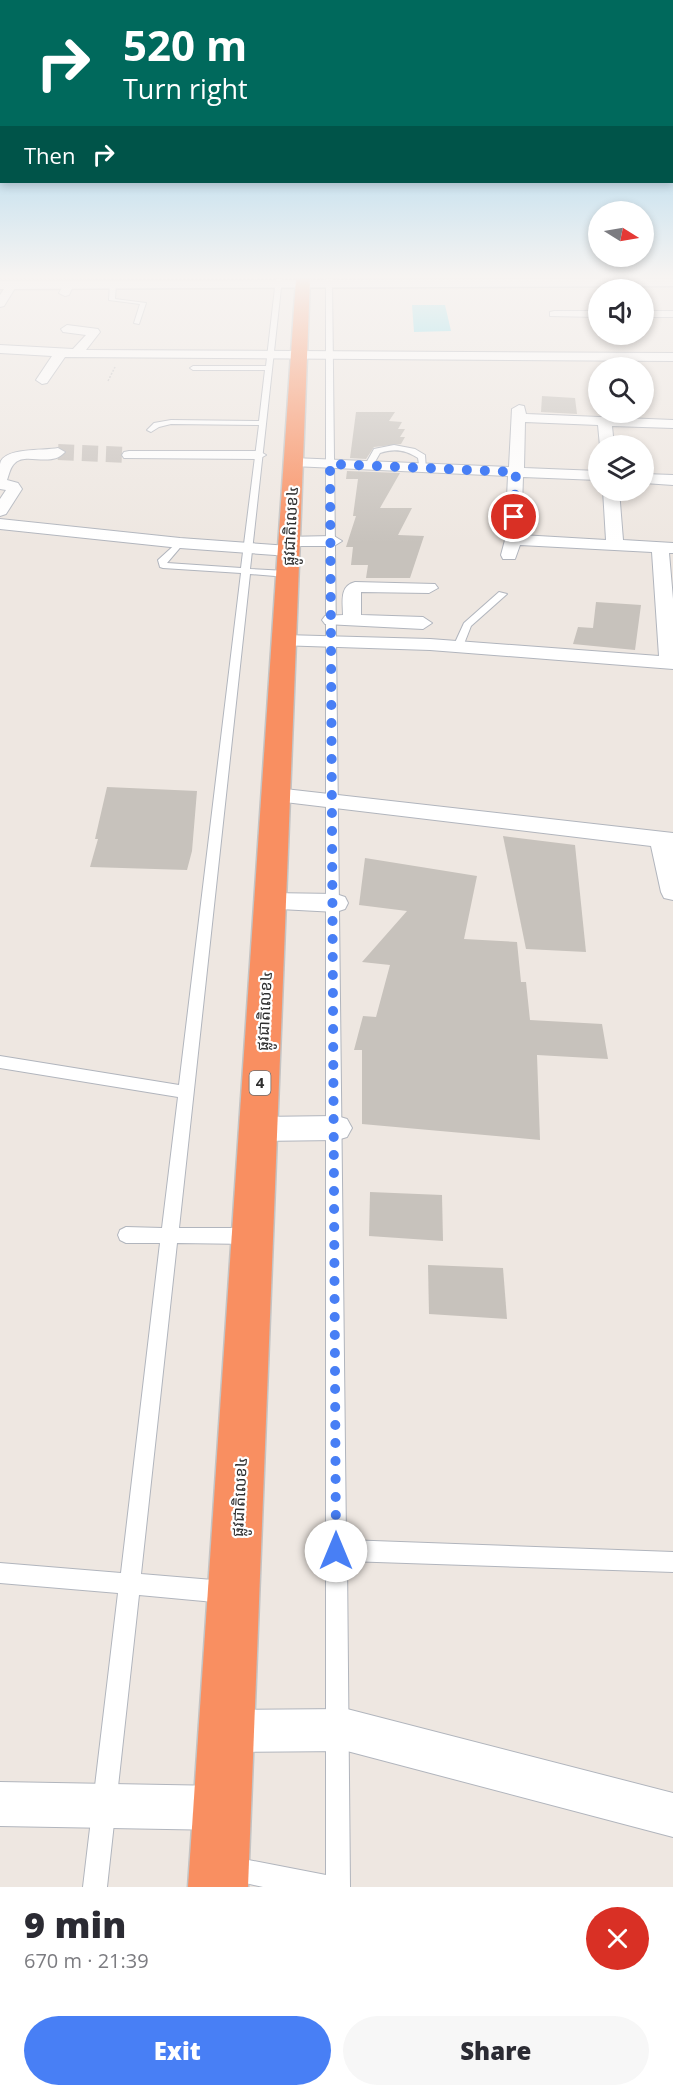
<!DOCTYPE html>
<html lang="en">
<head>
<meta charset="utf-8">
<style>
  body { margin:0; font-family:"Open Sans","Noto Sans Khmer",sans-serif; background:#f7f7f7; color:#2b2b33; height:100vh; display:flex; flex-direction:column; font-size:22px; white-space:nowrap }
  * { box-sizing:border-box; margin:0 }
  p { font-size:20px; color:#7c7c81 }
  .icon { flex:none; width:33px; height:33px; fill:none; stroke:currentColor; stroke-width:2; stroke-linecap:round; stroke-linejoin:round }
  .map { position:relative; height:1887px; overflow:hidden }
  .panel { display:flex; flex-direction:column; background:#fff; flex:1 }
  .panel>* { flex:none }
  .guide { position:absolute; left:0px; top:0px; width:674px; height:183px; box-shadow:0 3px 9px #0003; background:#00695c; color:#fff; overflow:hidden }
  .needle { width:39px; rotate:101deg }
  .buttons { position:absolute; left:588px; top:201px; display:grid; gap:12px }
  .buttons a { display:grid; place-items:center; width:66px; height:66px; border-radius:50%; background:#fff; box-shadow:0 3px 9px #0003; font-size:30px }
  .pin { position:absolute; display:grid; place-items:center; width:51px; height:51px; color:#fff; margin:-26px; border:3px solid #fff; border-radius:50%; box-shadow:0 2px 6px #0007 }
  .me { position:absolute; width:66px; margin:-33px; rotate:0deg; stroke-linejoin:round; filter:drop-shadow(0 0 4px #0008) }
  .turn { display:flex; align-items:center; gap:21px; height:126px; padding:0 24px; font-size:27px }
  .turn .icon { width:78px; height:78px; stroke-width:2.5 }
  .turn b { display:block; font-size:42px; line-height:51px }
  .then { display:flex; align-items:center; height:57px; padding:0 24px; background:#0003; gap:12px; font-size:22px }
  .round { display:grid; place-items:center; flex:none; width:63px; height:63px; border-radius:32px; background:#f7f7f7 }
  .overview { display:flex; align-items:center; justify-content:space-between; height:102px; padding:0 24px }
  h1 { font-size:36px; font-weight:800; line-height:45px }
  .action { display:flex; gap:12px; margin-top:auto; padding:12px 24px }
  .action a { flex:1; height:69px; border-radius:36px; background:#487ff5; color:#fff; font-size:24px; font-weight:800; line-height:69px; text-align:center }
  .action a+a { background:#f7f7f7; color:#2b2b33 }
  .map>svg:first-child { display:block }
</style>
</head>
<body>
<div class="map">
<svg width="673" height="1887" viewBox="0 0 673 1887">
  <rect width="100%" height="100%" fill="#eee7e1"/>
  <!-- water -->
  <polygon fill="#79dcec" points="412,305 445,305 451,331 414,332"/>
  <!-- building -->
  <g fill="#c7c2bc">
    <polygon points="542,396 575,398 577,414 541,412"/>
    <polygon points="356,412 395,412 389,421 402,422 398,429 405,429 400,437 405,437 401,444 374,447 366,459 350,458"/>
    <polygon points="347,471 400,473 380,508 412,508 398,535 424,536 410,578 366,578 368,565 351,565 353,547 346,547 356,516 353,516 358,479 346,479"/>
    <polygon points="596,602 641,605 635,650 573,644 578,627 593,628"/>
    <polygon points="107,787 197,791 192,851 187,870 90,867 98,839 95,839"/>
    <polygon points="503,836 575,845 586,952 526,949"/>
    <polygon points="365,858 477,876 464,939 517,942 521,982 526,982 530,1020 602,1024 608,1059 537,1055 540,1140 362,1124 362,1050 354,1050 363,1016 376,1017 390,965 362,962 407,911 359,905"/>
    <polygon points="370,1192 442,1195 443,1241 369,1236"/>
    <polygon points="428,1265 503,1268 507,1319 429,1314"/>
  </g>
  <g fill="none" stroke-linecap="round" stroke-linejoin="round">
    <!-- street-tunnel -->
    <polyline stroke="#c8c2bd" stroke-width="16" stroke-dasharray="16 8" stroke-linecap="butt" points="58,452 129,455"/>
    <defs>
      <g id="lane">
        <polygon points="276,279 282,279 250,569 287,571 292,574 287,577 250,574 179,1228 250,1228 256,1231 258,1236 256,1241 250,1244 177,1243 141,1574 225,1581 232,1585 236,1592 232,1599 225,1603 139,1595 107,1887 83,1887 118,1593 0,1583 0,1563 121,1573 160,1243 126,1243 120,1240 118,1235 120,1230 126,1227 162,1228 178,1097 0,1068 0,1056 179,1085 241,573 163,568 160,567 158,560 180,540 184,543 167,563 241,568 259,425 171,424 159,427 151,432 147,430 154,423 171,420 259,421 265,370 193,370 190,368 193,366 266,366"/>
        <polygon points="326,279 332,279 346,1540 673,1552 673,1572 347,1561 350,1887 263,1887 224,1878 221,1869 224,1860 233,1857 326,1875"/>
        <polygon points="113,282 116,284 115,299 146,303 139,324 134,323 140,304 109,300 110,284"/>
        <path d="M394 445 415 449 425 455 426 470H420L418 458C406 450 394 448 380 453L372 467H366L365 465 374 449Z"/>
        <polygon points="499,592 507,594 471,626 462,649 454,649 453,647 464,623"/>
      </g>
      <g id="street">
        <polygon points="65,282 74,284 69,295 65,296 59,293"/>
        <polygon points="8,283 17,285 4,306 0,307 0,295"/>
        <polygon points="554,311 598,311 598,317 550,316 550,312"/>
        <rect x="644" y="311" width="29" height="6"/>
        <polygon points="67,325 98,329 100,332 86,350 673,353 673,361 65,357 47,383 42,384 36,380 52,356 0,353 0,345 73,349 86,335 63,332 61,329"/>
        <polygon points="519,405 524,406 526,414 673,420 673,428 612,426 614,446 600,446 598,425 525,422 524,468 598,471 598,480 523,477 521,535 606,540 603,490 619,490 623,540 673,543 673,553 669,553 673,599 673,669 430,650 277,645 275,641 277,637 284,635 430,639 659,656 652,552 520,545 515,559 503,559 501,555 505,540 508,476 293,466 286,462 293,458 509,467 512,409"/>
        <path d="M58 448 65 452C51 468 26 452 15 463 10 467 9 475 7 480L18 483 22 489 6 514 0 516V499L6 490 0 489C0 481 0 471 0 464 3 447 43 451 58 448Z"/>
        <polygon points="129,451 259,451 266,455 259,459 124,458 122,455 124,452"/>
        <polygon points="644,474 673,475 673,485 644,483"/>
        <polygon points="0,519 180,538 289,546 281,541 283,537 334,536 342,541 334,546 289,546 297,551 289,556 180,548 0,529"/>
        <path d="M355 582 435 584 438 588 429 593 361 592V615L423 617 432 623 423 629 325 624 322 620 325 616 343 615C343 602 339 586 355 582Z"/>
        <polygon points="276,788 673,833 673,900 664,898 661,892 651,846 268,800 265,795 268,790"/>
        <polygon points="270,893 336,894 345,897 348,903 345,909 336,912 261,908 258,902 261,896"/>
        <polygon points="337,1116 347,1119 352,1128 347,1137 337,1140 258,1141 248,1138 243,1129 248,1120 258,1117"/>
        <polygon points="347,1709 673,1793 673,1837 347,1751 226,1752 211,1746 205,1731 211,1716 226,1710"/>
        <polygon points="0,1782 222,1786 238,1792 244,1808 238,1824 222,1830 0,1826"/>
      </g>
      <polygon id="secondary" points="673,279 673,286 0,289 0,281"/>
      <polygon id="highway" points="296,279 310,279 248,1887 188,1887"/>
    </defs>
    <!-- lane casing -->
    <use href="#lane" stroke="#b1b5bd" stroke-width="2"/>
    <!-- street casing -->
    <use href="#street" stroke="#b1b5bd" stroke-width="2"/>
    <!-- secondary casing -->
    <use href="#secondary" stroke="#b1b5bd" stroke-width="3"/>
    <!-- highway casing -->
    <use href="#highway" stroke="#c4c4c4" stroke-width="3"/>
    <!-- path -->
    <polyline stroke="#c4c4c4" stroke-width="1.5" stroke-dasharray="2 1.5" stroke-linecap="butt" points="108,381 115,367"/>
    <!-- lane -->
    <use href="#lane" fill="#fff" fill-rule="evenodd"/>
    <!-- street -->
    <use href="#street" fill="#fff" fill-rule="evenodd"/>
    <!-- secondary -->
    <use href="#secondary" fill="#fff" fill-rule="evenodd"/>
    <!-- highway -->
    <use href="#highway" fill="#f98f61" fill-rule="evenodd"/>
  </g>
  <!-- sky -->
  <linearGradient id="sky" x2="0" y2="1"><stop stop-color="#7bc4ea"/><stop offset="0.51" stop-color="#f7f4f2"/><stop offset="1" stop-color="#f7f4f2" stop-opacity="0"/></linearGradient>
  <rect width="673" height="543" fill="url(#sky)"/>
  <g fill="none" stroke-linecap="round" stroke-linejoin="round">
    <!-- route -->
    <polyline stroke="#487ff5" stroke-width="10" stroke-dasharray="0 18" points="336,1551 330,464 516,472 514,517"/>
  </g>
  <g text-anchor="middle" stroke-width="4.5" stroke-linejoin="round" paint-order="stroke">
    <!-- shield labels -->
    <rect fill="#fff" stroke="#6d6d6d" stroke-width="1.5" x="249.5" y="1071" width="21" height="24" rx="4.5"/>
    <g font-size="15" font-weight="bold" fill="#2e2e2e">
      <text x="260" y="1088">4</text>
    </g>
    <!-- street labels -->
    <g font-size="16" fill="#2e2e2e" stroke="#fff">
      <text transform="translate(290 526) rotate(-87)" y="6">ផ្លូវជាតិលេខ៤</text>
      <text transform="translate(264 1011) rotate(-87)" y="6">ផ្លូវជាតិលេខ៤</text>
      <text transform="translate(239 1497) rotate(-87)" y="6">ផ្លូវជាតិលេខ៤</text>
    </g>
  </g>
</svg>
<div class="buttons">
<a><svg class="needle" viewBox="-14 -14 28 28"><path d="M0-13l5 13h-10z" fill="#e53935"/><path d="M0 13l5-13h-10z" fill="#7c7c81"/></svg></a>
<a><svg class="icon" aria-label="sound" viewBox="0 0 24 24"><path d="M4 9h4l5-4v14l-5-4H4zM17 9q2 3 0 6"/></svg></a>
<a><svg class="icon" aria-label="search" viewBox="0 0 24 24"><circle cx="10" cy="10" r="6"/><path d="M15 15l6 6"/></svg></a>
<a><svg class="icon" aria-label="layers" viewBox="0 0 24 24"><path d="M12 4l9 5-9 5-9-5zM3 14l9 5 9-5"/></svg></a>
</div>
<div class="pin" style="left:514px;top:517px;background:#d93025"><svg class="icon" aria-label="arrive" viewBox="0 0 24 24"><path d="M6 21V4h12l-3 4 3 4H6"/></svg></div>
<svg class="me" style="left:336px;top:1551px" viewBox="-20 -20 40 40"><circle r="19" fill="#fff"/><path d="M0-13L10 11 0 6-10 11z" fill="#487ff5"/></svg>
<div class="guide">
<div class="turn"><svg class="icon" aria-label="right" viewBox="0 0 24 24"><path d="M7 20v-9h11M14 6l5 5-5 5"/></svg><div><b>520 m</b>Turn right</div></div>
<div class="then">Then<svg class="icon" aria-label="right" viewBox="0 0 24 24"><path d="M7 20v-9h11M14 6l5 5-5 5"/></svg></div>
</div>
</div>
<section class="panel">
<div class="overview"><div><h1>9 min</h1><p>670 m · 21:39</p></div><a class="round" style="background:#d93025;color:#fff"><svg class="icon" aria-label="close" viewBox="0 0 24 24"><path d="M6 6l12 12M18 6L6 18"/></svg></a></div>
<div class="action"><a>Exit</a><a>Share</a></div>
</section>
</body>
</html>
